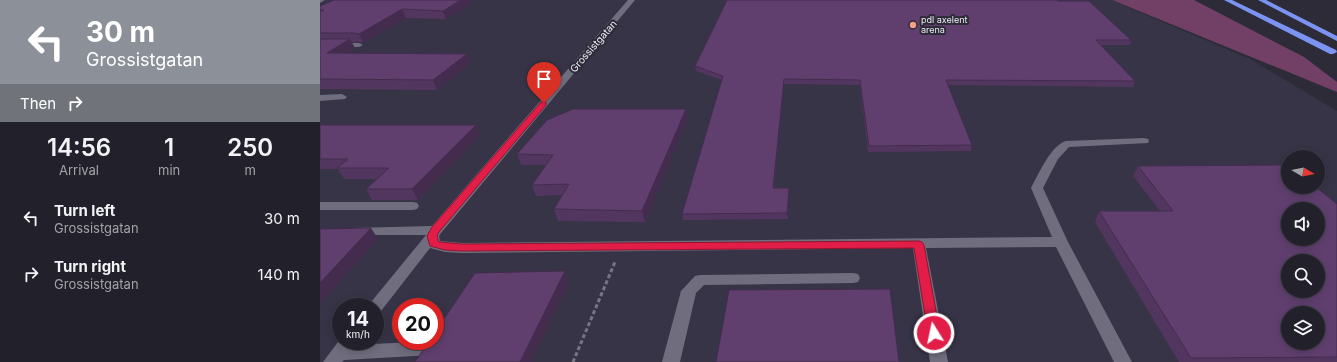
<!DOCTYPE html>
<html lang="en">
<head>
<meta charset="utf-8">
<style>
  body { margin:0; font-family:Inter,sans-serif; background:#2e2d36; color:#f1f3f6; height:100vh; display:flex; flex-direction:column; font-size:15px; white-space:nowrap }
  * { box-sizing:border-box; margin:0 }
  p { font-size:13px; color:#a2a3a8 }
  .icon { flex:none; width:22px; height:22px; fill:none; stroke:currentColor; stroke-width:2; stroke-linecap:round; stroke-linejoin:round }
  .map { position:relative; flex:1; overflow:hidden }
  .drawer { display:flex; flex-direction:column; background:#22202a; width:320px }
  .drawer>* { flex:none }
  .guide { background:#8c9099; color:#fff; overflow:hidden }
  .needle { width:26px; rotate:100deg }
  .buttons { position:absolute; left:961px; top:150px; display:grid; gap:8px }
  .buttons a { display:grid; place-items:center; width:44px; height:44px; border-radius:50%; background:#22202a; box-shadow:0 2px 10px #0003,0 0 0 1px #3f3e47; font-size:20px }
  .speed { position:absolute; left:12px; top:298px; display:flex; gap:8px; font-size:20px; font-weight:700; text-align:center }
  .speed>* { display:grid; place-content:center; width:52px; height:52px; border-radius:50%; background:#22202a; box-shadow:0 2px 10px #0003,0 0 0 1px #3f3e47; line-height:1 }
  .speed small { font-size:10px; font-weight:400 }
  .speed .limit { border:6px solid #d22; background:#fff; color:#111 }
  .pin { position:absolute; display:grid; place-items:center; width:34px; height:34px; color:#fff; margin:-41px -17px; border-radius:50% 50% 50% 0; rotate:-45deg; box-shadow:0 0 4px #0007 }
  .pin .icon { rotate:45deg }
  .me { position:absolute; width:44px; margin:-22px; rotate:350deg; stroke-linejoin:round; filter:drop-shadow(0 0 3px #0008) }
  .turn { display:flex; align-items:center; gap:14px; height:84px; padding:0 20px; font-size:18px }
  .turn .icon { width:52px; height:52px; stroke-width:2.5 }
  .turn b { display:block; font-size:28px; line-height:34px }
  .then { display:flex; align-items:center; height:38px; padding:0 20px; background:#0003; gap:8px; font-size:15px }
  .eta { display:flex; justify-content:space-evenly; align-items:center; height:68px; text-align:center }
  .eta b { font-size:24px; font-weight:600; line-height:28px }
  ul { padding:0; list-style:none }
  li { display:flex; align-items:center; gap:12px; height:56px; padding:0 20px }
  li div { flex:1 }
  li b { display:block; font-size:15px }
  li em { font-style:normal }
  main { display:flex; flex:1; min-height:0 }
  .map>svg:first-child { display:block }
</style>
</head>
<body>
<main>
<section class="drawer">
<div class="guide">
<div class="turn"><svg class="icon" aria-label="left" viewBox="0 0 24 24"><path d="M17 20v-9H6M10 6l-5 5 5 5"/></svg><div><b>30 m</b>Grossistgatan</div></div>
<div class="then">Then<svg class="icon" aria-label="right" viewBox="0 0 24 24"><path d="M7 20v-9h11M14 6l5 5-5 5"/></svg></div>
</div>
<div class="eta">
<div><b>14:56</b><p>Arrival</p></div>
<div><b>1</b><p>min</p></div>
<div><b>250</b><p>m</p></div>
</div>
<ul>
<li><svg class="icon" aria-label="left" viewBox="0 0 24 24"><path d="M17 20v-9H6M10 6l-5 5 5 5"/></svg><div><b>Turn left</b><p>Grossistgatan</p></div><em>30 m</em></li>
<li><svg class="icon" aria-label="right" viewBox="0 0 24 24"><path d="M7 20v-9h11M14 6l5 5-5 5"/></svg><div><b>Turn right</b><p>Grossistgatan</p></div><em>140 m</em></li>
</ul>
</section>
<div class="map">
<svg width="1017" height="362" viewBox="0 0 1017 362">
  <rect width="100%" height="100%" fill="#2d2b38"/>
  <!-- built -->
  <path fill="#373447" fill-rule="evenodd" d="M0 0H791L930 59 1017 111V362H0ZM968 157H998V187H968ZM968 209H998V239H968ZM968 261H998V291H968ZM21 307H55V341H21ZM81 307H115V341H81ZM968 313H998V343H968Z"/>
  <!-- forest -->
  <polygon fill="#724066" points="792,0 874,0 984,57 1017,82 1017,92"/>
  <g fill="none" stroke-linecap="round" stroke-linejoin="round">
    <!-- path -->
    <polyline stroke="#777581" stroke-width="3" stroke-dasharray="4 2.5" stroke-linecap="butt" points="253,362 295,262"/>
    <!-- minor -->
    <g fill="#706e7e" fill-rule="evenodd">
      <polygon points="0,0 5,0 0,3"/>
      <path d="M308 0H315L121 233 119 236 120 241 142 243 732 237 711 188C718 175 731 145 746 141L824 138 828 139 829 141 828 143 749 147 738 159 723 188 748 242 812 362H794L736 247 606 248 628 362H610L593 248 142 253 125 252 110 248 61 311 55 313V307H47L106 235H37L32 234 30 231 32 228 112 226Z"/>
      <polygon points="0,43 39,43 43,45 39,47 0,47"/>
      <polygon points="22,94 27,97 25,99 0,101 0,95"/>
      <polygon points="0,202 93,202 97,203 99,206 97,209 93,210 0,210"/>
      <polygon points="533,273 538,274 540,278 538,282 533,283 384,285 376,293 360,362 342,362 361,291 375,276 380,275"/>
      <polygon points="21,338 21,341 36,341 34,345 112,341 118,343 120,348 118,353 112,355 24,360 22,362 3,362"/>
    </g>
    <!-- highway -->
    <g fill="#7b94f3" fill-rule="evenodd">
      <polygon points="904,0 912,0 1016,50 1017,52 1013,54 1010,54"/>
      <polygon points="938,0 946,0 1017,36 1017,41"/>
    </g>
  </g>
  <!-- wall -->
  <g fill="#53365f">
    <polygon points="14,0 153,0 145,8 126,19 86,18 43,43 39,42 31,42 35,48 27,53 147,54 151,63 117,90 0,89 0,6"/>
    <polygon points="738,1 811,40 810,45 780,45 815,81 813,87 628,85 652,145 651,151 548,152 540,85 464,84 454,188 469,194 468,219 363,220 362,214 402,80 376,71 375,66"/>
    <polygon points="366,109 367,119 325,222 238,221 234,209 242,195 216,196 212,185 226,165 201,165 197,154"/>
    <polygon points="0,125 156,125 160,135 98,200 52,200 46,189 57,179 24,179 18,169 0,169"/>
    <polygon points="818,166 1017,204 1017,362 859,362 775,222 779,211 840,211 813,176"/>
  </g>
  <!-- shaded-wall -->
  <g fill="#432c4e">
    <polygon points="141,0 153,0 145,8 126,19 123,11"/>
    <polygon points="82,9 86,18 43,43 39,34"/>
    <polygon points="30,39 35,48 12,62 7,53"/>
    <polygon points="147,54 151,63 117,90 113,80"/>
    <polygon points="464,79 464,84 453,194 453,188"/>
    <polygon points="366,109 367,119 325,222 322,211"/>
    <polygon points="156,125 160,135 98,200 92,189"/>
    <polygon points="469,188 469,194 468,219 467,213"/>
    <polygon points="51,228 58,239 0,304 0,283"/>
    <polygon points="245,271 249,283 211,362 200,362"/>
  </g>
  <!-- building -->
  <g fill="#603f6f" stroke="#432c4e" fill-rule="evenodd">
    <polygon points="14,0 141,0 123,11 82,9 39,34 34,33 0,33 0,12 4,10 0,10 0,6"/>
    <polygon points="407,0 737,0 738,1 769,1 811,40 776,40 815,81 626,80 652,145 549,146 540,80 464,79 453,188 469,188 467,213 362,214 403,76 375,66"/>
    <polygon points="0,39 30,39 7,53 147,54 113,80 0,79"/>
    <polygon points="253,109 366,109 322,211 234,209 249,184 212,185 233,155 197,154 227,120"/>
    <polygon points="0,125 156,125 92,189 46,189 69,168 17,168 28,159 0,159"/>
    <path d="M968 165V187H996L1017 204V357L871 358 779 211H853L818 166ZM968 209H998V239H968ZM968 261H998V291H968ZM968 313H998V343H968Z"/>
    <polygon points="51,228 0,283 0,229"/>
    <polygon points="245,271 200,362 95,362 107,344 112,342 112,341 115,341 115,332 155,273"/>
    <polygon points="570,289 579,362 396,362 409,290"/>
  </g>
  <!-- route -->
  <polygon fill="#e11d48" stroke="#92132f" points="224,101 226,102 226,105 119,232 117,236 119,242 142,244 599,241 602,242 604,245 620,333 619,336 614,338 610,336 608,333 594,248 142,251 125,250 110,246 107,236 112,227 221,102"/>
  <!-- markers -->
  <circle fill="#f2a080" stroke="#2d2b38" stroke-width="1.5" cx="593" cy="25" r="4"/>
  <g text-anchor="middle" stroke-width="4" stroke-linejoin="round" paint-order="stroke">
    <!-- far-poi labels -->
    <g font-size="9" fill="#edebf4" stroke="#2d2b38" text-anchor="start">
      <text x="601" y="23">pdl axelent<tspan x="601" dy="10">arena</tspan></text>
    </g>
    <!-- street labels -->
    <g font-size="10" fill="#edebf4" stroke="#2d2b38">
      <text transform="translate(273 46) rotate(-49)" y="4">Grossistgatan</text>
    </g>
  </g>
</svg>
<div class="buttons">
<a><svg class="needle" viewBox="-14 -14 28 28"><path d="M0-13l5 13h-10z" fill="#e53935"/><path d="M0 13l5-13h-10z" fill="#a2a3a8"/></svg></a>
<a><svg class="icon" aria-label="sound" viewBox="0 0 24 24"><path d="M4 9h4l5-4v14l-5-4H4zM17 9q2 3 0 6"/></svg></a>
<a><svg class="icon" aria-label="search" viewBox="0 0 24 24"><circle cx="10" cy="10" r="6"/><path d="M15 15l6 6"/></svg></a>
<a><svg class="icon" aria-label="layers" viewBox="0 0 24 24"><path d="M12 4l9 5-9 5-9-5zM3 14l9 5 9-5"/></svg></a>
</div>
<div class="speed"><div>14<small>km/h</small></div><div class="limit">20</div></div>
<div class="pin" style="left:224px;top:103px;background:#d93025"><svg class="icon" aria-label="arrive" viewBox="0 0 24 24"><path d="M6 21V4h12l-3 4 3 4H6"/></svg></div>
<svg class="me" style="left:614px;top:333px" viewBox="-20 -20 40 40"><circle r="17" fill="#e11d48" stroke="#fff" stroke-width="3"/><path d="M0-11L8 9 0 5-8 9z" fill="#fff"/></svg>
</div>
</main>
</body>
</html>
